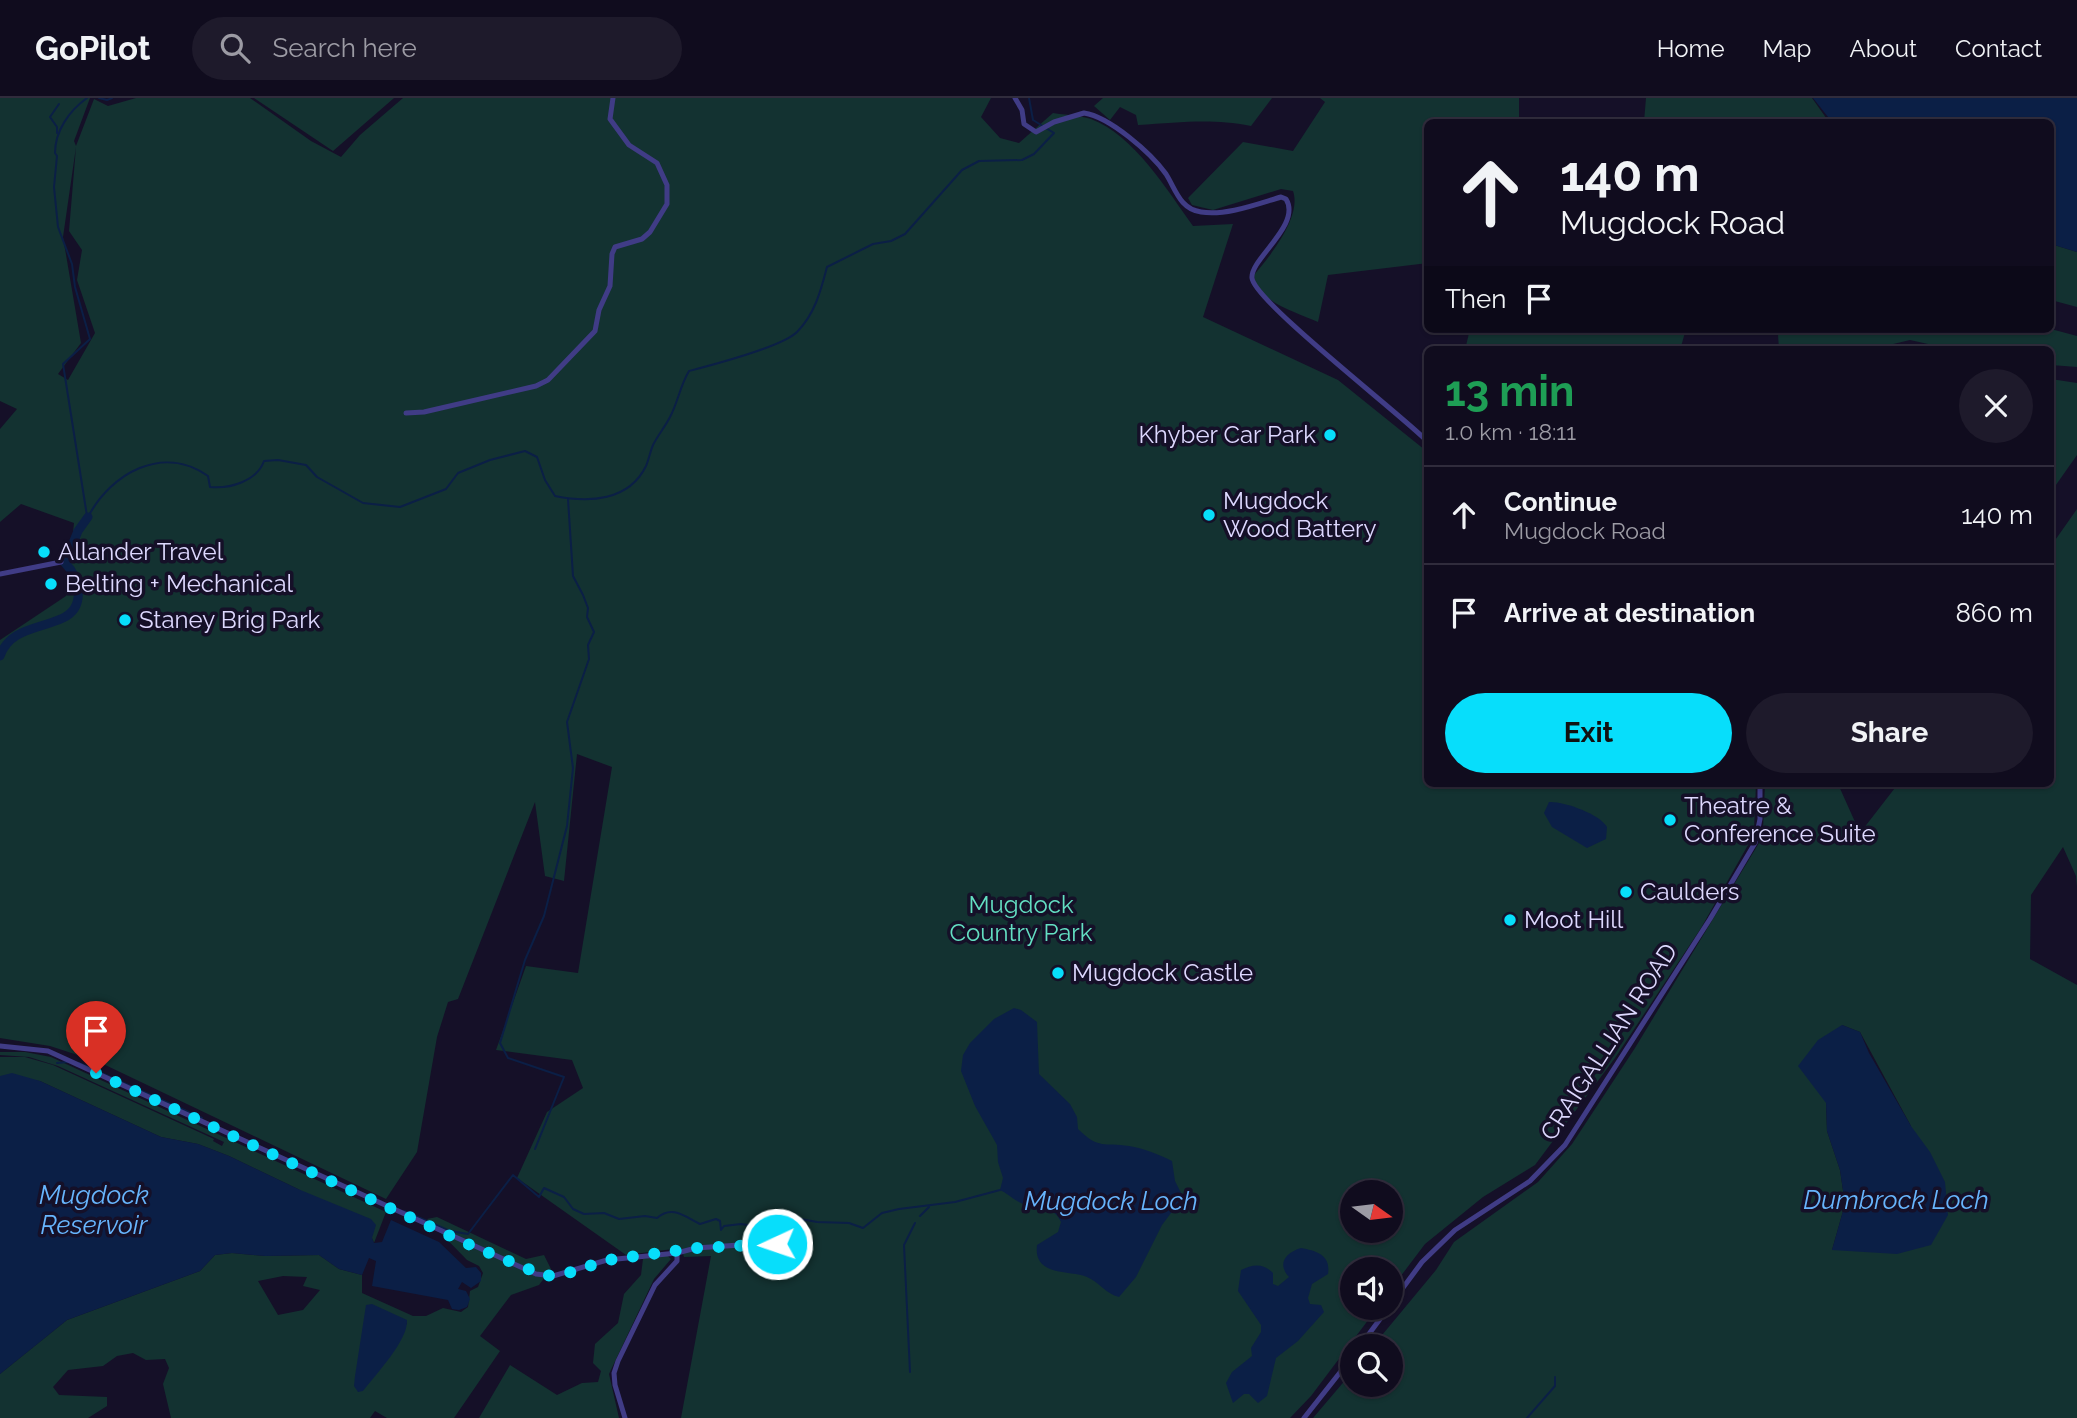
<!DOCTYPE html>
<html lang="en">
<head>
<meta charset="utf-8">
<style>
  body { margin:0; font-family:Raleway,sans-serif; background:#1e1a2b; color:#f1f3f6; height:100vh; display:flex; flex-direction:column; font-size:26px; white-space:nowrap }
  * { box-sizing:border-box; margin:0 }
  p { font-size:23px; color:#9c9ba4 }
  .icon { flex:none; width:38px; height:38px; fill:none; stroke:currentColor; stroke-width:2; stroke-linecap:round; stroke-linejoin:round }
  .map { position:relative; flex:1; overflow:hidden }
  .sheet { position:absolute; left:1424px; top:248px; width:630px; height:441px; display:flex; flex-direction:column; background:#100c1e; border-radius:10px; box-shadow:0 2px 5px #0004,0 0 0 2px #302c3c }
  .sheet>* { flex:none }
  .top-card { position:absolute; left:1424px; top:21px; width:630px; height:214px; border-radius:10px; box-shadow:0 2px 5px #0004,0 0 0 2px #302c3c; background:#100c1e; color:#f1f3f6; overflow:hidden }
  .needle { width:46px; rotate:104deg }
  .tools { position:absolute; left:1340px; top:1082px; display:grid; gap:14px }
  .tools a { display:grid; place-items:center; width:63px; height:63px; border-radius:50%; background:#100c1e; box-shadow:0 2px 5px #0004,0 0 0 2px #302c3c; font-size:35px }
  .pin { position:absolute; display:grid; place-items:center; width:60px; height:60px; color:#fff; margin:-72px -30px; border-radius:50% 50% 50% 0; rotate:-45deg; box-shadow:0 0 7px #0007 }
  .pin .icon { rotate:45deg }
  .me { position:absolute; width:77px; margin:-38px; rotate:267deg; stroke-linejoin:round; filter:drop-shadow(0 0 5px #0008) }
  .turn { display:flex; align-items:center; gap:24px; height:147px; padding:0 21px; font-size:32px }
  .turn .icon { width:91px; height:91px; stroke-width:2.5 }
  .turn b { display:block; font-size:49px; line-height:60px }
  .then { display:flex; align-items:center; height:66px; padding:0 21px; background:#0003; gap:14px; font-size:26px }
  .round { display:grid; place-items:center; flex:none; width:74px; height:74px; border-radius:37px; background:#1e1a2b }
  .overview { display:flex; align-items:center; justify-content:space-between; height:119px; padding:0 21px }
  h1 { font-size:42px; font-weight:700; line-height:52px; color:#1e9e55 }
  .cta { display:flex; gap:14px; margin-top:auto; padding:14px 21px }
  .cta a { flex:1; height:80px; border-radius:42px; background:#07defb; color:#111; font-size:28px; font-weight:700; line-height:80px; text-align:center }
  .cta a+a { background:#1e1a2b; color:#f1f3f6 }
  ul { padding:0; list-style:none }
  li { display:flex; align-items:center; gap:21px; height:98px; padding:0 21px; border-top:2px solid #302c3c }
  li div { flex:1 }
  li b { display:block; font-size:26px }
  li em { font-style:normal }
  header { display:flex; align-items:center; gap:42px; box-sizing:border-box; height:98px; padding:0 35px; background:#100c1e; border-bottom:2px solid #302c3c }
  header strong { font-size:33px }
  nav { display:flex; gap:38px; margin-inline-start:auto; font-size:24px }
  .search { width:490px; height:63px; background:#1e1a2b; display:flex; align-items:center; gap:18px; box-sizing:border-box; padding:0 24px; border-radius:38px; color:#9c9ba4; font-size:26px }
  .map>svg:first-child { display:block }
</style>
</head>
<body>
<header>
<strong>GoPilot</strong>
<div class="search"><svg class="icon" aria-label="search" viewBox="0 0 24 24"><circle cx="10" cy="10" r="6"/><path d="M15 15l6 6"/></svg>Search here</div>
<nav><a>Home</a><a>Map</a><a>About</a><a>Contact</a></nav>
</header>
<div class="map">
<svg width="2077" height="1320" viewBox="0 0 2077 1320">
  <rect width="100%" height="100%" fill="#151028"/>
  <!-- green -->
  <g fill="#133231" fill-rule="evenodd">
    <path d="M0 0H90L74 43 76 48 94 1 108 8 136 0H250L311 43 341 59 360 37 403 0H991L981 19 1000 40 1019 45 1053 15C1065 17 1079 17 1091 21 1134 37 1167 92 1193 128L1233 126 1203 219 1338 282 1425 352 1428 367V686H1756L1754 732 1748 747 1701 830 1615 960 1535 1067 1483 1099 1425 1146 1391 1191V1171H1353V1209H1378L1311 1298 1290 1320H681L711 1158 684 1159 681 1150 626 1157 517 1080 547 1014 583 990 572 962 496 952 526 868 578 875 612 669 577 656 564 783 545 778 535 704 458 901 448 904 437 939 417 1054 386 1101 99 964 50 948 0 940V542L66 498 74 425 21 406 0 424V331L17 311 0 303ZM76 49 69 133 82 152 77 182 95 235 68 282 58 276 81 245 63 139ZM1353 1094H1391V1132H1353Z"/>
    <polygon points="254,0 394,0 333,53"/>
    <path d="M1103 0H1272L1251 28C1209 20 1180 25 1138 27L1136 17 1120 9 1110 22 1094 8Z"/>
    <path d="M1320 0H1519V22L1522 24H1428V165L1328 177 1318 224C1297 214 1256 204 1254 177 1270 158 1302 119 1293 93L1281 91 1213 112 1192 107 1188 100 1243 44 1293 53 1325 4Z"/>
    <polygon points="1646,0 1812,0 1829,24 1716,24 1703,20 1694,24 1644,24"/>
    <polygon points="2051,146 2077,154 2077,209 2051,202"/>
    <polygon points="1470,231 1686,231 1680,252 1465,252"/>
    <polygon points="1756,231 2051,231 2077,238 2077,269 2051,267 2051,252 1955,252 1910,242 1868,252 1779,252 1778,236"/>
    <polygon points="2051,281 2077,285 2077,357 2051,394"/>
    <path d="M2077 411V789L2076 778 2063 749 2031 797 2030 861 2077 887V1320H1313L1353 1273V1286H1391V1248H1373L1436 1172 1454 1144 1538 1084 1572 1046 1635 950 1759 745 1763 731 1765 686H1838L1860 735 1898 686H2051V448ZM1842 927 1860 934 1911 1028 1832 1152 1845 1106 1840 1072 1827 1033 1826 1005Z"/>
    <polygon points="0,954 25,954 51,959 386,1114 374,1145 372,1140 298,1091 229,1058 198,1046 161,1039 40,983 0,978 0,959 25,959 53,967 214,1041 213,1043 222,1048 224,1044 58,968 29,959 0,957"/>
    <path d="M437 1119 526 1161 544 1157 551 1171 539 1187 511 1197 480 1238 500 1253 454 1320H387L375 1313 370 1320H171L163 1286 169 1270 165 1261 146 1262 133 1255 117 1258 103 1268 68 1272 53 1289 59 1297 107 1299V1308L88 1320H0V1276L67 1222 200 1173 215 1157 232 1155 265 1158 319 1157 339 1171 362 1177V1195L413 1218H426L443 1210 461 1214 468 1209 470 1193 478 1189 483 1175 479 1168 467 1162 427 1121ZM283 1178 307 1179 303 1188 320 1192 303 1212 278 1217 258 1183ZM369 1207 407 1225 399 1242 358 1294Z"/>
    <polygon points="660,1157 668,1158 671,1161 654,1181 609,1276 619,1320 479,1320 510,1267 557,1297 582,1285 598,1284 601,1273 593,1265 595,1246 618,1225 624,1196 641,1177 643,1161"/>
  </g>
  <!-- water -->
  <g fill="#0b1f46">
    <polygon points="1813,0 2077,0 2077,154 2051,146 2051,24 1832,24"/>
    <path d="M1549 704C1563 703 1600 716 1607 729L1606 741 1587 750 1552 729 1544 715Z"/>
    <path d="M1014 910 1021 912 1037 924 1039 976 1070 1006 1077 1019 1078 1031C1099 1052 1104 1044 1129 1048 1142 1050 1161 1057 1172 1063L1175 1083 1183 1099 1162 1127 1136 1179 1119 1199C1106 1196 1099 1184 1087 1179 1071 1172 1033 1179 1037 1147L1058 1134 1061 1124C1054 1108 1041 1111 1026 1107 1017 1105 1009 1096 1000 1092L1003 1080 998 1064 997 1047 975 1008 961 973 963 957 970 945 994 921Z"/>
    <polygon points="1842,927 1860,934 1869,955 1911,1028 1930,1054 1945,1084 1948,1117 1931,1147 1897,1156 1832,1152 1845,1106 1840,1072 1827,1033 1826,1005 1798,968 1818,942"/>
    <polygon points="12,975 40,983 161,1039 198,1046 229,1058 298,1091 371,1121 376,1127 372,1140 374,1145 382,1144 391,1122 439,1144 466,1170 476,1169 481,1175 481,1183 471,1190 462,1184 458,1191 466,1193 470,1201 467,1209 459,1212 452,1211 448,1202 372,1188 376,1163 369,1160 362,1177 339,1171 319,1157 265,1158 232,1155 215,1157 200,1173 67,1222 0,1276 0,978"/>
    <path d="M1301 1150C1317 1153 1331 1157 1328 1176L1312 1186 1308 1200 1310 1206 1321 1207 1324 1214 1298 1243 1276 1260 1267 1298 1258 1305 1249 1296H1244L1233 1305 1226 1285 1232 1274 1252 1258 1251 1250 1261 1234V1227L1238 1193 1241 1172C1253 1166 1263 1165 1273 1175V1186L1278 1188 1289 1179C1277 1166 1285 1155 1301 1150Z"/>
    <path d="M372 1206 407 1222C408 1243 376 1276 363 1293L358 1294 354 1288 355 1278 366 1207Z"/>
  </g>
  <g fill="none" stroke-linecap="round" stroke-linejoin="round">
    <!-- stream -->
    <g stroke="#0b1f46" stroke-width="2">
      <path d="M87 0C69 13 55 33 55 55L57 58 54 89 58 129 72 166 75 189 90 241 63 266 87 418"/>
      <polyline points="99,0 107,2 112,0"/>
      <polyline points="57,35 57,29 50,19 59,6"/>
      <path d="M88 419C111 375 163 346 208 378L210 389C230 391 257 383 264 363L278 362 306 367 317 379 363 405 400 409 446 391 458 375 490 362 525 353 537 359 545 382 555 398C589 405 629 403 646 368 649 361 650 354 653 347 658 337 665 329 670 319 678 304 680 288 689 273 712 267 782 249 797 234 815 216 821 192 827 169L873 146 891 143 905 136 962 72 979 63 1022 62 1034 56 1054 35 1033 22 1029 0"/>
      <polyline points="57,965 67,964"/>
      <polyline points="79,965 202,1020"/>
      <polyline points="535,1051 564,979 508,960 500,945 525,862 544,818 567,728 573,670 567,624 589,561 588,547 594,534 587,519 588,510 583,497 573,478 568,401"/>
      <path d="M404 1113 450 1133 468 1136 513 1077 539 1099 544 1090 564 1099 573 1111 584 1116 604 1115 619 1121 645 1118 657 1120C672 1107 684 1118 700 1126L716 1121 720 1123 721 1132 724 1128 741 1126 761 1129 784 1118 817 1124 849 1125 863 1130 882 1115 899 1111 955 1104 1000 1092"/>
      <polyline points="920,1118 929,1109"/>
      <polyline points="910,1274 904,1147 915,1125"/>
      <polyline points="1527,1320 1555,1288 1555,1279"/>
    </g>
    <!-- river -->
    <path stroke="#0b1f46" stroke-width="9" d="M0 558C10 530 40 531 63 520 86 509 80 480 65 465L78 433 88 419"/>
    <!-- minor -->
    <g stroke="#403c86" stroke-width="5">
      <path d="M1015 0 1022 12 1024 26 1036 34 1054 24 1084 15C1110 19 1151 55 1166 76 1176 92 1180 111 1201 114 1226 118 1257 106 1281 99L1286 101C1302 127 1250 161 1252 180 1254 203 1403 318 1428 344"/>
      <polyline points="406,315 424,314 536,288 548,282 595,233 599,212 610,188 612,156 615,149 642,141 650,134 667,106 667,87 657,65 629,47 610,21 613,0"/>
      <polyline points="0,476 61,464"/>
      <polyline points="0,948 48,953 536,1176 553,1178 607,1162 677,1155 677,1163 655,1187 618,1263 614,1275 615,1287 625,1320"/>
      <polyline points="677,1155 696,1150 799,1143"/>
      <polyline points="1391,1206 1422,1164 1455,1132 1530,1083 1565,1047 1710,821 1755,745 1760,721 1760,686"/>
      <polyline points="1360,1248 1389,1209"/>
      <polyline points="1304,1320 1353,1258"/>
    </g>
  </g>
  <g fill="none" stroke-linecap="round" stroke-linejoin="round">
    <!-- route -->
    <polyline stroke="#07defb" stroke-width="12" stroke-dasharray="0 21.6" points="96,975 468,1146 545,1178 568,1175 607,1162 696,1150 777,1146"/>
  </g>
  <!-- markers -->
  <g fill="#07defb" stroke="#151028" stroke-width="2.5">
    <circle cx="1330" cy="337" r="7"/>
    <circle cx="1209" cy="417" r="7"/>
    <circle cx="44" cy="454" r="7"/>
    <circle cx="51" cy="486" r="7"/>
    <circle cx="125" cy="522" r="7"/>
    <circle cx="1670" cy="722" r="7"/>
    <circle cx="1626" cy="794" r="7"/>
    <circle cx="1510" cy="822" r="7"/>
    <circle cx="1058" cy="875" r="7"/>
  </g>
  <g text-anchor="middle" stroke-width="7" stroke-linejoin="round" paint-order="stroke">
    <!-- poi labels -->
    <g font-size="24" fill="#ddd8fe" stroke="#151028" text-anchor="start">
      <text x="1316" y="345" text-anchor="end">Khyber Car Park</text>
      <text x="1223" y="411">Mugdock<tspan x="1223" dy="28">Wood Battery</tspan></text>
      <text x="58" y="462">Allander Travel</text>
      <text x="65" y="494">Belting + Mechanical</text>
      <text x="139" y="530">Staney Brig Park</text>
      <text x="1684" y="716">Theatre &amp;<tspan x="1684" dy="28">Conference Suite</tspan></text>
      <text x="1640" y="802">Caulders</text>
      <text x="1524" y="830">Moot Hill</text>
      <text x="1072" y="883">Mugdock Castle</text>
    </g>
    <!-- park labels -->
    <g font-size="24" fill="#63dfc2" stroke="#151028">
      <text x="1021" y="815">Mugdock<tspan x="1021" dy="28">Country Park</tspan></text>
    </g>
    <!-- street labels -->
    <g font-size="24" fill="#ddd8fe" stroke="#151028">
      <text transform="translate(1609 944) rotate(-57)" y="8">CRAIGALLIAN ROAD</text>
    </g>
    <!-- water labels -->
    <g font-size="26" font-style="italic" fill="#67b5fd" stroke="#151028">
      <text x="94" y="1106">Mugdock<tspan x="94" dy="30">Reservoir</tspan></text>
      <text x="1896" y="1111">Dumbrock Loch</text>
      <text x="1111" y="1112">Mugdock Loch</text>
    </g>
  </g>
</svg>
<div class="tools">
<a><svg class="needle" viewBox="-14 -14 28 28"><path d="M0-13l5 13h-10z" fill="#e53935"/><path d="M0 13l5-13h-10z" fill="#9c9ba4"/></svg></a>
<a><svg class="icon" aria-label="sound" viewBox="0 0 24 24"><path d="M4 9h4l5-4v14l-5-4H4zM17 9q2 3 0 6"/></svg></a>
<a><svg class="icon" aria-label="search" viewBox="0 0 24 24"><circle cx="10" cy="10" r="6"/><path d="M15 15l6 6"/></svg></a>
</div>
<div class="pin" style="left:96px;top:975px;background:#d93025"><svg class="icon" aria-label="arrive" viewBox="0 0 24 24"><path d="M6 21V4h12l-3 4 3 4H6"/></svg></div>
<svg class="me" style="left:777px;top:1146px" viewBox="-20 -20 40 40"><circle r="17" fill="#07defb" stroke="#fff" stroke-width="3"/><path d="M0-11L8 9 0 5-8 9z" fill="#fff"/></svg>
<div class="top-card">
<div class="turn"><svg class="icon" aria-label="ahead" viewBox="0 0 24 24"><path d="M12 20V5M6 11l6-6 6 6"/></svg><div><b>140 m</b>Mugdock Road</div></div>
<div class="then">Then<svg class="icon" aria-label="arrive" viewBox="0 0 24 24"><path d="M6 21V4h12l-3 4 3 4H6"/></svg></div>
</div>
<section class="sheet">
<div class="overview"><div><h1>13 min</h1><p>1.0 km · 18:11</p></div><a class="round"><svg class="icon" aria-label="close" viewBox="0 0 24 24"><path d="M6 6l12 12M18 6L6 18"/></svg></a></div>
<ul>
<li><svg class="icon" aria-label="ahead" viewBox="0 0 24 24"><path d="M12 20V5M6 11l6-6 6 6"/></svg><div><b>Continue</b><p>Mugdock Road</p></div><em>140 m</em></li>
<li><svg class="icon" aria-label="arrive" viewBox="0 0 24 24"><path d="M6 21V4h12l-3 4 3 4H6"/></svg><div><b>Arrive at destination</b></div><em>860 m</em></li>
</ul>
<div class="cta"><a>Exit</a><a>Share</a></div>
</section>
</div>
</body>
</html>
